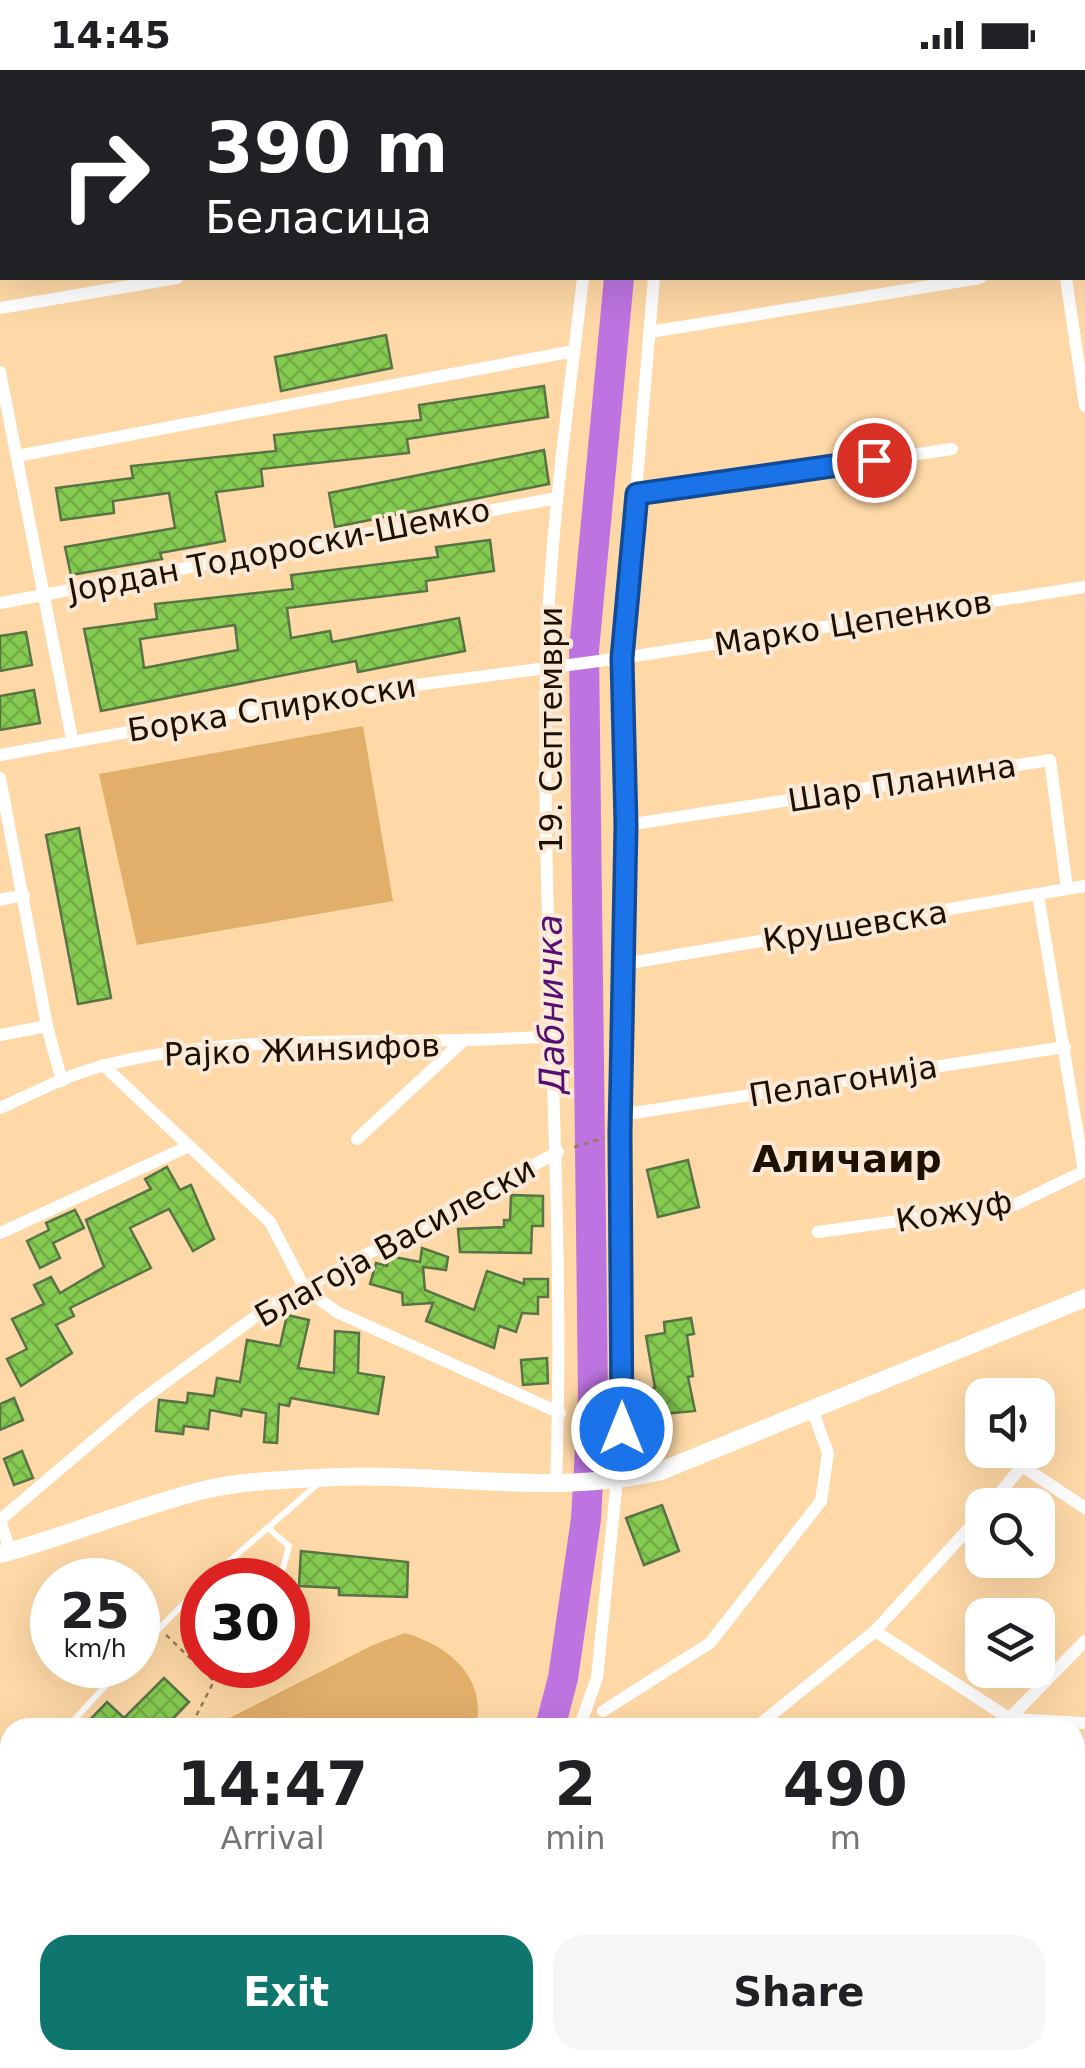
<!DOCTYPE html>
<html lang="en">
<head>
<meta charset="utf-8">
<style>
  body { margin:0; font-family:"DejaVu Sans",sans-serif; background:#f6f6f6; color:#202124; height:100vh; display:flex; flex-direction:column; font-size:38px; white-space:nowrap }
  * { box-sizing:border-box; margin:0 }
  p { font-size:32px; color:#757577 }
  .icon { flex:none; width:55px; height:55px; fill:none; stroke:currentColor; stroke-width:2; stroke-linecap:round; stroke-linejoin:round }
  .map { position:relative; flex:1; overflow:hidden }
  .panel { position:absolute; left:0px; top:1648px; width:1085px; height:352px; display:flex; flex-direction:column; background:#fff; border-radius:30px 30px 0 0; box-shadow:0 10px 40px #0002 }
  .panel>* { flex:none }
  .top-card { position:absolute; left:0px; top:0px; width:1085px; height:210px; box-shadow:0 10px 40px #0002; background:#202124; color:#fff; overflow:hidden }
  .fabs { position:absolute; left:965px; top:1308px; display:grid; gap:20px }
  .fabs a { display:grid; place-items:center; width:90px; height:90px; border-radius:20px; background:#fff; box-shadow:0 10px 40px #0002; font-size:50px }
  .speed { position:absolute; left:30px; top:1488px; display:flex; gap:20px; font-size:50px; font-weight:700; text-align:center }
  .speed>* { display:grid; place-content:center; width:130px; height:130px; border-radius:50%; background:#fff; box-shadow:0 10px 40px #0002; line-height:1 }
  .speed small { font-size:25px; font-weight:400 }
  .speed .limit { border:15px solid #d22; background:#fff; color:#111 }
  .pin { position:absolute; display:grid; place-items:center; width:85px; height:85px; color:#fff; margin:-42px; border:5px solid #fff; border-radius:50%; box-shadow:0 2px 10px #0007 }
  .me { position:absolute; width:110px; margin:-55px; rotate:0deg; stroke-linejoin:round; filter:drop-shadow(0 0 8px #0008) }
  .turn { display:flex; align-items:center; gap:35px; height:210px; padding:0 40px; font-size:45px }
  .turn .icon { width:130px; height:130px; stroke-width:2.5 }
  .turn b { display:block; font-size:70px; line-height:85px }
  .eta { display:flex; justify-content:space-evenly; align-items:center; height:170px; text-align:center }
  .eta b { font-size:60px; font-weight:700; line-height:70px }
  .cta { display:flex; gap:20px; margin-top:auto; padding:20px 40px }
  .cta a { flex:1; height:115px; border-radius:30px; background:#0f766e; color:#fff; font-size:40px; font-weight:700; line-height:115px; text-align:center }
  .cta a+a { background:#f6f6f6; color:#202124 }
  .status { display:flex; justify-content:space-between; align-items:center; height:70px; padding:0 50px; background:#fff; direction:ltr }
  .status svg { height:28px; fill:currentColor }
  .map>svg:first-child { display:block }
</style>
</head>
<body>
<div class="status"><b>14:45</b><svg viewBox="0 0 49 12"><path d="M0 12V9h3v3zM5 12V6h3v6zM10 12V3h3v9zM15 12V0h3v12zM26 1h20v11H26zM47 4h2v5h-2z"/></svg></div>
<div class="map">
<svg width="1085" height="1998" viewBox="0 0 1085 1998">
  <defs>
    <pattern id="building-cross-hatch" width="8" height="8" patternUnits="userSpaceOnUse" patternTransform="scale(2.5)"><rect width="8" height="8" fill="#85ca51"/><path d="M0 0l8 8M0 8l8-8" fill="none" stroke="#72ac45"/></pattern>
  </defs>
  <rect width="100%" height="100%" fill="#fed8a6"/>
  <!-- pitch -->
  <g fill="#e1af6a">
    <polygon points="363,656 393,831 137,875 99,704"/>
    <path d="M405 1563C449 1576 487 1607 476 1657H212L373 1575Z"/>
  </g>
  <g fill="none" stroke-linecap="round" stroke-linejoin="round">
    <!-- river -->
    <g stroke="#bd74e0" stroke-width="30">
      <polyline points="637,2 637,0"/>
      <polyline points="550,1658 563,1608 586,1449 593,1325 584,580 619,208"/>
      <polyline points="346,1998 353,1990"/>
    </g>
  </g>
  <!-- building -->
  <g fill="url(#building-cross-hatch)" stroke="#587446" stroke-width="2.5" fill-rule="evenodd">
    <polygon points="386,265 392,298 281,321 275,287"/>
    <polygon points="544,316 548,347 407,369 409,383 261,399 263,416 216,422 225,471 160,483 162,489 71,505 65,477 175,458 169,423 113,431 114,443 61,450 56,418 133,408 131,396 276,381 274,365 421,350 419,335"/>
    <polygon points="544,380 549,414 335,457 329,423"/>
    <path d="M490 470 494 501 426 511 427 521 287 538 291 568 330 561 332 572 459 548 465 581 358 602 356 591 101 641 84 559 157 549 155 534 293 519 291 505 438 487 436 477ZM235 555 238 580 144 598 140 569Z"/>
    <polygon points="26,562 32,595 0,601 0,566"/>
    <polygon points="34,620 40,653 0,660 0,626"/>
    <polygon points="79,758 111,928 78,934 46,765"/>
    <polygon points="688,1090 699,1137 658,1147 647,1100"/>
    <polygon points="167,1097 180,1120 191,1115 214,1169 193,1181 169,1139 130,1158 151,1198 70,1238 74,1246 56,1255 72,1283 21,1316 7,1289 27,1279 12,1249 44,1234 34,1215 51,1207 60,1223 104,1197 86,1150 151,1119 145,1109"/>
    <polygon points="511,1125 543,1126 543,1156 532,1156 531,1183 460,1182 458,1159 504,1157 504,1150 510,1150"/>
    <polygon points="75,1140 84,1158 53,1173 60,1188 40,1198 27,1171 49,1160 46,1153"/>
    <polygon points="422,1178 448,1187 446,1200 423,1197 425,1220 474,1240 487,1201 524,1214 524,1209 548,1209 548,1227 538,1227 538,1244 522,1243 516,1262 499,1256 494,1278 426,1251 433,1233 403,1235 402,1223 370,1214 376,1193 387,1196 389,1186 420,1192"/>
    <polygon points="287,1245 309,1250 298,1298 334,1303 335,1261 359,1263 358,1303 384,1307 378,1344 291,1328 289,1336 279,1334 277,1373 264,1372 266,1343 242,1339 241,1346 210,1340 208,1359 184,1356 183,1364 156,1361 159,1330 187,1333 188,1323 214,1326 217,1308 240,1312 247,1270 280,1276"/>
    <polygon points="691,1248 694,1264 687,1265 693,1306 688,1307 695,1341 643,1346 639,1320 655,1318 646,1266 665,1263 664,1252"/>
    <polygon points="547,1288 548,1313 523,1315 521,1290"/>
    <polygon points="14,1328 23,1350 0,1360 0,1334"/>
    <polygon points="22,1381 33,1408 14,1415 4,1389"/>
    <polygon points="662,1435 679,1481 644,1495 626,1448"/>
    <polygon points="301,1481 408,1492 407,1527 339,1525 339,1518 299,1516"/>
    <polygon points="164,1608 189,1632 164,1658 82,1658 107,1632 124,1648"/>
  </g>
  <g fill="none" stroke-linecap="round" stroke-linejoin="round">
    <!-- path -->
    <g stroke="#967b59" stroke-width="2.5" stroke-dasharray="5 5" stroke-linecap="butt">
      <polyline points="574,1077 604,1068"/>
      <polyline points="575,1347 606,1355"/>
      <polyline points="166,1565 214,1611 190,1658"/>
    </g>
    <!-- lane -->
    <g stroke="#fff" stroke-width="6">
      <polyline points="269,1459 289,1476 280,1510"/>
      <polyline points="208,1510 320,1412"/>
      <polyline points="288,1524 300,1540"/>
      <polyline points="138,1580 202,1515"/>
      <polyline points="67,1658 124,1595"/>
      <polyline points="6,1725 10,1802"/>
      <polyline points="29,1990 30,1998"/>
    </g>
    <!-- street -->
    <g stroke="#fff" stroke-width="12">
      <polyline points="867,0 867,2"/>
      <polyline points="936,0 936,2"/>
      <polyline points="978,0 981,2"/>
      <polyline points="453,2 465,0"/>
      <polyline points="607,2 608,0"/>
      <polyline points="666,2 666,0"/>
      <polyline points="1082,26 1085,25"/>
      <polyline points="0,92 2,92"/>
      <polyline points="1082,191 1085,191"/>
      <polyline points="1066,208 1085,336"/>
      <polyline points="0,238 177,208"/>
      <polyline points="650,262 980,208"/>
      <polyline points="0,302 72,669"/>
      <polyline points="17,386 574,281"/>
      <polyline points="637,425 952,379"/>
      <polyline points="0,533 557,428"/>
      <polyline points="0,685 317,628 622,588 1085,517"/>
      <polyline points="0,708 47,956 62,1011"/>
      <polyline points="626,755 1050,690 1067,818"/>
      <polyline points="1038,825 1084,1101"/>
      <polyline points="0,830 24,825"/>
      <polyline points="624,894 1085,816"/>
      <polyline points="0,965 47,956"/>
      <polyline points="103,995 270,1152 305,1219 337,1242 560,1343"/>
      <path d="M0 1038C34 1023 69 1004 106 995 250 959 405 978 553 966"/>
      <polyline points="620,1045 1065,977"/>
      <polyline points="357,1069 461,973"/>
      <polyline points="818,1162 1014,1135 1085,1101"/>
      <polyline points="0,1163 187,1077"/>
      <path d="M556 1414C566 1142 541 871 546 599 549 468 568 337 583 208"/>
      <polyline points="990,1435 1022,1396 1085,1438"/>
      <polyline points="0,1450 140,1331 270,1236 558,1082"/>
      <polyline points="0,1450 10,1481"/>
      <polyline points="875,1561 1010,1649 1085,1653"/>
      <polyline points="603,1641 710,1573 821,1431 828,1383 813,1342"/>
      <polyline points="579,1658 597,1608 622,1359 620,1063 626,755 622,588 654,208"/>
      <polyline points="755,1658 875,1561 982,1444"/>
      <polyline points="1000,1658 1085,1571"/>
      <polyline points="1075,1709 1085,1697"/>
      <polyline points="1075,1810 1085,1799"/>
      <polyline points="1075,1877 1085,1861"/>
      <polyline points="1075,1975 1085,1960"/>
      <polyline points="496,1990 501,1998"/>
      <polyline points="373,1998 380,1990"/>
      <polyline points="776,1998 788,1993"/>
      <polyline points="871,1998 886,1990"/>
      <polyline points="978,1998 987,1990"/>
      <polyline points="1059,1998 1065,1990"/>
    </g>
    <!-- secondary -->
    <path stroke="#fff" stroke-width="18" d="M0 1484C69 1466 135 1437 204 1420 241 1411 281 1410 318 1408 433 1400 547 1428 661 1401L1085 1228"/>
  </g>
  <g fill="none" stroke-linecap="round" stroke-linejoin="round">
    <defs>
      <polyline id="route" points="622,1359 620,1063 626,755 622,588 637,424 874,390"/>
    </defs>
    <!-- route casing -->
    <use href="#route" stroke="#114b97" stroke-width="25"/>
    <!-- route -->
    <use href="#route" stroke="#1a73e8" stroke-width="18"/>
  </g>
  <g text-anchor="middle" stroke-width="8" stroke-linejoin="round" paint-order="stroke">
    <!-- street labels -->
    <g font-size="32" fill="#1e1101" stroke="#f9e9d6">
      <text transform="translate(279 480) rotate(-11)" y="11">Јордан Тодороски-Шемко</text>
      <text transform="translate(853 553) rotate(-9)" y="11">Марко Цепенков</text>
      <text transform="translate(272 638) rotate(-9)" y="11">Борка Спиркоски</text>
      <text transform="translate(551 660) rotate(-90)" y="11">19. Септември</text>
      <text transform="translate(902 713) rotate(-9)" y="11">Шар Планина</text>
      <text transform="translate(855 856) rotate(-9)" y="11">Крушевска</text>
      <text transform="translate(302 980) rotate(-2)" y="11">Рајко Жинѕифов</text>
      <text transform="translate(843 1011) rotate(-9)" y="11">Пелагонија</text>
      <text transform="translate(954 1141) rotate(-10)" y="11">Кожуф</text>
      <text transform="translate(395 1172) rotate(-29)" y="11">Благоја Василески</text>
    </g>
    <!-- water labels -->
    <g font-size="35" font-style="italic" fill="#570e72" stroke="#f9e9d6">
      <text transform="translate(551 934) rotate(-91)" y="12">Дабничка</text>
    </g>
    <!-- quarter labels -->
    <g font-size="38" font-weight="bold" fill="#1e1101" stroke="#f9e9d6">
      <text x="847" y="1102">Аличаир</text>
    </g>
  </g>
</svg>
<div class="fabs">
<a><svg class="icon" aria-label="sound" viewBox="0 0 24 24"><path d="M4 9h4l5-4v14l-5-4H4zM17 9q2 3 0 6"/></svg></a>
<a><svg class="icon" aria-label="search" viewBox="0 0 24 24"><circle cx="10" cy="10" r="6"/><path d="M15 15l6 6"/></svg></a>
<a><svg class="icon" aria-label="layers" viewBox="0 0 24 24"><path d="M12 4l9 5-9 5-9-5zM3 14l9 5 9-5"/></svg></a>
</div>
<div class="speed"><div>25<small>km/h</small></div><div class="limit">30</div></div>
<div class="pin" style="left:874px;top:390px;background:#d93025"><svg class="icon" aria-label="arrive" viewBox="0 0 24 24"><path d="M6 21V4h12l-3 4 3 4H6"/></svg></div>
<svg class="me" style="left:622px;top:1359px" viewBox="-20 -20 40 40"><circle r="17" fill="#1a73e8" stroke="#fff" stroke-width="3"/><path d="M0-11L8 9 0 5-8 9z" fill="#fff"/></svg>
<div class="top-card">
<div class="turn"><svg class="icon" aria-label="right" viewBox="0 0 24 24"><path d="M7 20v-9h11M14 6l5 5-5 5"/></svg><div><b>390 m</b>Беласица</div></div>
</div>
<section class="panel">
<div class="eta">
<div><b>14:47</b><p>Arrival</p></div>
<div><b>2</b><p>min</p></div>
<div><b>490</b><p>m</p></div>
</div>
<div class="cta"><a>Exit</a><a>Share</a></div>
</section>
</div>
</body>
</html>
